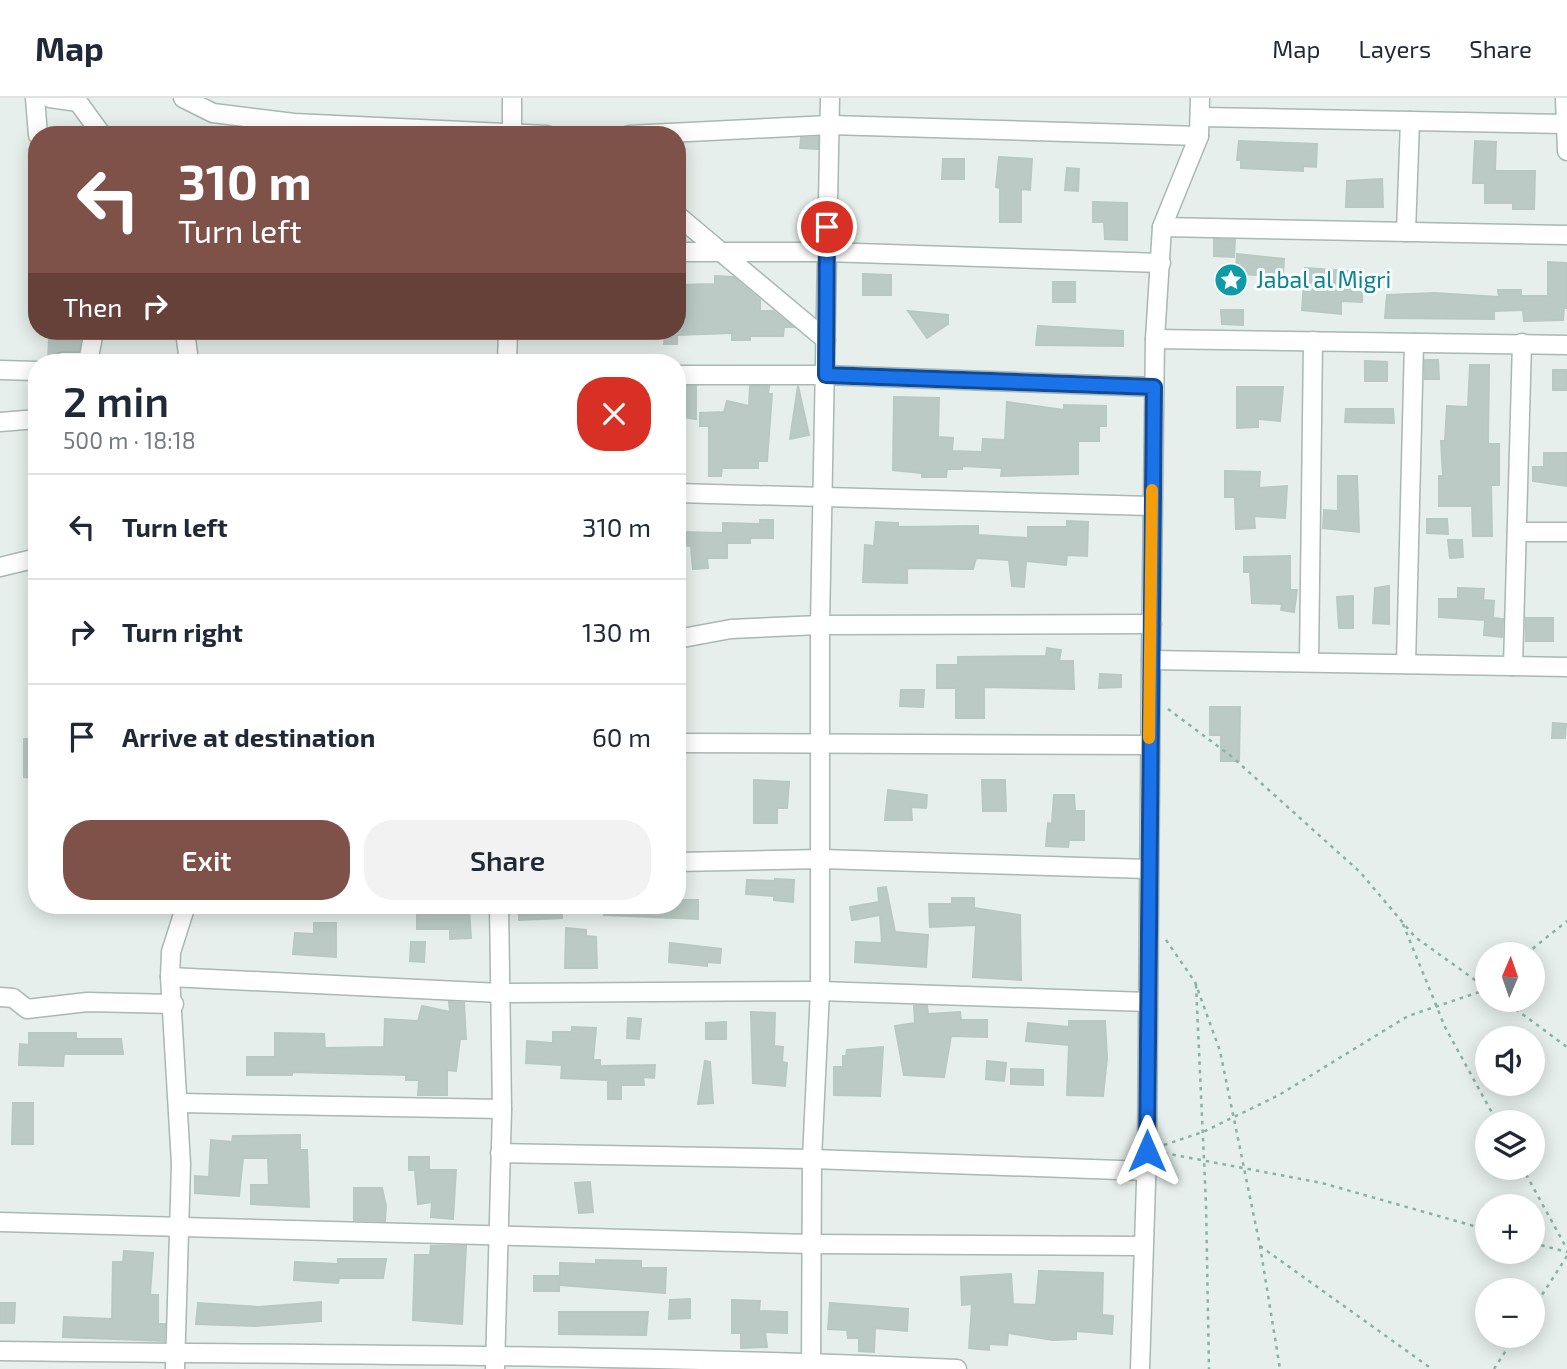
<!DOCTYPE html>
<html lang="en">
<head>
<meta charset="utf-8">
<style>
  body { margin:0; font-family:"Exo 2",sans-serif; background:#f2f2f3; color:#1f2937; height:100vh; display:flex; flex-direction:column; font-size:26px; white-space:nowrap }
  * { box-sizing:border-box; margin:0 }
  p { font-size:23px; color:#747a83 }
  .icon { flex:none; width:38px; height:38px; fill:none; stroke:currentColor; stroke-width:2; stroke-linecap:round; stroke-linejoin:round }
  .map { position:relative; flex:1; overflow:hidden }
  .panel { position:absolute; left:28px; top:256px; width:658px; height:560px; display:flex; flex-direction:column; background:#fff; border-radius:28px; box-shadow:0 4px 18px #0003 }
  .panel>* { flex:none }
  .hud { position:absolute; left:28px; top:28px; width:658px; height:214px; border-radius:28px; box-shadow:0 4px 18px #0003; background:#7f5249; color:#fff; overflow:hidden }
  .needle { width:46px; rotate:2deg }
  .controls { position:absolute; left:1475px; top:844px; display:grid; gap:14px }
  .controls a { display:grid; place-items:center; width:70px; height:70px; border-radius:50%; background:#fff; box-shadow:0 4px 18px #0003; font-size:35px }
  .pin { position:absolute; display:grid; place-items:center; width:60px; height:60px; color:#fff; margin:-30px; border:4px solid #fff; border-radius:50%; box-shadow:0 2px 7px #0007 }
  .me { position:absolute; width:77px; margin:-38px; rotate:0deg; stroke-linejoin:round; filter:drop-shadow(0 0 5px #0008) }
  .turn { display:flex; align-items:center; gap:24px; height:147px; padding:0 35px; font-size:32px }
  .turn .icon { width:91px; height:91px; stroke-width:2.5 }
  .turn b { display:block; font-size:49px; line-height:60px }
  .then { display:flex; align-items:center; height:66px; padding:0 35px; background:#0003; gap:14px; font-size:26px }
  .round { display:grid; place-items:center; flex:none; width:74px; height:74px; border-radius:28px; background:#f2f2f3 }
  .head { display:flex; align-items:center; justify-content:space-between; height:119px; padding:0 35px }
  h1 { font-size:42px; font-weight:600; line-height:52px }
  .primary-button { display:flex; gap:14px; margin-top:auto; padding:14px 35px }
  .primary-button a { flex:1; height:80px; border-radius:28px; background:#7f5249; color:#fff; font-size:28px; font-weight:600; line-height:80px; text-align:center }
  .primary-button a+a { background:#f2f2f3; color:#1f2937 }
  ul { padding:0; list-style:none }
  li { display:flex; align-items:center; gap:21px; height:105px; padding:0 35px; border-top:2px solid #e0e1e3 }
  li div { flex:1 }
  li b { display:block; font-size:26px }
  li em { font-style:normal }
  header { display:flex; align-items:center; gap:42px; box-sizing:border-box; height:98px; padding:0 35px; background:#fff; border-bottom:2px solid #e0e1e3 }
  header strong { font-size:33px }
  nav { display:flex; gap:38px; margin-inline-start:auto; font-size:24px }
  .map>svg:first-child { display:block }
</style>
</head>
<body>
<header>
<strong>Map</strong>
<nav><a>Map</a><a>Layers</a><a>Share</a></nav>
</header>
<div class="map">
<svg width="1567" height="1271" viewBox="0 0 1567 1271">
  <rect width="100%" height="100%" fill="#e6efeb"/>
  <!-- building -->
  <g fill="#bbcac4" stroke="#b8c9c2" stroke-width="2">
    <polygon points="818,39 818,51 800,50 801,40"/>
    <polygon points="1239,43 1317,46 1316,69 1303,68 1303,73 1241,70 1241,62 1237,62"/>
    <polygon points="1475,43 1496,44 1495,73 1535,73 1534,111 1513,111 1513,105 1485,105 1485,85 1473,85"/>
    <polygon points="999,59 1032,61 1030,92 1021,91 1021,124 1000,124 1000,90 996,89"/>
    <polygon points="943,61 964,61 964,81 942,81"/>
    <polygon points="1067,70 1079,71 1078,93 1065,92"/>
    <polygon points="1382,81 1383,109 1346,109 1347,83"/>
    <polygon points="1093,104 1127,105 1127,142 1105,141 1104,124 1093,124"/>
    <polygon points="1214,141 1235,142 1234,159 1214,158"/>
    <polygon points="1237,156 1284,161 1283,178 1236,176"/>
    <polygon points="1548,164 1567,165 1567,210 1564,210 1563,222 1524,223 1523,212 1494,213 1494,221 1385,220 1387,197 1435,195 1499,199 1498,192 1521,192 1521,198 1548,198"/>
    <polygon points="1305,170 1363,174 1362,204 1341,203 1341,216 1302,212"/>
    <polygon points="863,176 891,177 891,197 863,197"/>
    <polygon points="715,178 733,179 760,202 760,213 773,213 793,229 784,229 783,238 750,238 750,242 732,242 732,235 677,237 677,246 664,246 665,233 677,233 677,187 715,186"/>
    <rect x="1053" y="184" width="22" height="20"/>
    <polygon points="1221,212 1243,212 1243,227 1222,226"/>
    <polygon points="908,213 948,217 948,226 927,240"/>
    <polygon points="1038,228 1123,233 1123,248 1036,247"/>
    <polygon points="49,241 81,242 79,253 57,254 48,263"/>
    <polygon points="1425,262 1438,262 1439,281 1425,281"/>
    <polygon points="1365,263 1387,264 1387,283 1365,283"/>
    <polygon points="1470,267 1489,267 1488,346 1499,346 1499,387 1491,387 1492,438 1473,438 1472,408 1439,408 1439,378 1443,378 1441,343 1445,343 1447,308 1468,309"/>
    <rect x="1553" y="272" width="14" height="20"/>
    <polygon points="685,288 696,288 696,321 683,319"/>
    <polygon points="750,288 769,288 768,296 772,296 767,363 758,363 758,370 722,370 721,378 709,378 709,328 700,328 700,315 724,314 727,303 749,308"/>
    <polygon points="798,288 809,337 790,341"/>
    <polygon points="1237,289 1283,289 1280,323 1258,321 1258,329 1237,330"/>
    <polygon points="894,299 939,300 938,339 953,340 952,353 982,354 983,341 1005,342 1007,304 1064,312 1064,307 1106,308 1106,328 1099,328 1099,343 1078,343 1078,376 1001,378 1002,370 962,368 962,371 947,371 946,379 922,379 922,375 893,372"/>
    <polygon points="1346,311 1393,311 1394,325 1345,324"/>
    <polygon points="1544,355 1567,355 1567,388 1533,383 1533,369 1544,369"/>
    <polygon points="1225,373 1260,374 1259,390 1287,388 1285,420 1254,418 1255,430 1236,431 1235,399 1225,399"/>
    <polygon points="1338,378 1357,378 1359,434 1323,430 1324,412 1338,413"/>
    <polygon points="1427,421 1447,421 1448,436 1427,435"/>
    <polygon points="760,422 773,422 773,440 750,440 750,445 727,445 727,460 707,460 708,470 693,471 691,448 682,447 683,434 723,435 723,425 760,426"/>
    <polygon points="1067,423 1088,424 1087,458 1067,457 1066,467 1026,463 1024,489 1012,488 1009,462 976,460 973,471 907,470 907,485 863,484 865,447 874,448 876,424 898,425 898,429 978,428 978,437 1028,440 1028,429 1067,429"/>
    <polygon points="1448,442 1462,442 1463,459 1450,460"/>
    <polygon points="1290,458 1290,492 1297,492 1294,514 1281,512 1282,506 1252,505 1250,474 1244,474 1244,459"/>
    <polygon points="1389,488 1389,526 1373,525 1375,490"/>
    <polygon points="1458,490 1484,491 1483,502 1494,503 1493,520 1503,521 1502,539 1484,537 1485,522 1439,519 1439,501 1458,501"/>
    <polygon points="1353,498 1353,530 1339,530 1337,499"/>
    <rect x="1526" y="520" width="27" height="23"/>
    <polygon points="1047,550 1061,552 1059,563 1073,563 1074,591 984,589 984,620 956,620 956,590 937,590 937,567 958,567 958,559 1046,558"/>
    <polygon points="1100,576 1121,577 1121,589 1099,590"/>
    <polygon points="901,592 924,592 923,609 900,608"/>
    <polygon points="1210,609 1240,609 1239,663 1221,663 1221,637 1210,637"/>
    <polygon points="1553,625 1566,626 1565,640 1552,640"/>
    <polygon points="24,641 37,641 37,680 24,679"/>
    <polygon points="754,682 789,684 787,710 777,710 777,725 754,725"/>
    <polygon points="982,682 1005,682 1006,713 983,713"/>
    <polygon points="888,692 927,697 926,710 911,709 912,722 885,722"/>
    <polygon points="1054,697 1074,697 1075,713 1084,713 1084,742 1069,742 1068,749 1046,748 1048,725 1052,726"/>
    <polygon points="775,781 794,782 793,804 774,802 774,798 746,796 747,782 775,783"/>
    <polygon points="886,789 895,834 928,837 926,869 855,864 856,844 882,845 880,817 852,822 850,809 879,804 878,790"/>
    <polygon points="952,800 974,800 974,810 1020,817 1021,882 973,879 976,827 930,829 929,806 952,806"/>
    <polygon points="677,802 698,802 698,821 604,817 605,807 677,807"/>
    <polygon points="417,807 463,807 463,811 469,811 471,840 450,841 450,831 417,831"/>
    <polygon points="519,807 561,807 562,820 519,822"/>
    <polygon points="314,825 336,825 336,859 293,856 295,835 314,836"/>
    <polygon points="566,830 586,832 586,838 596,839 597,870 565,870"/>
    <polygon points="411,844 425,844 424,864 410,863"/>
    <polygon points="670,845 721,851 720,865 707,864 707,868 669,864"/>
    <polygon points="449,904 464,905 466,941 460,941 456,973 447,972 447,997 418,997 419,982 406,982 406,977 292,974 292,977 247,977 247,959 275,959 275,935 324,936 325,950 384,949 385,921 418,923 422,908 450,914"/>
    <polygon points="914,908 927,908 928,916 960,914 961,922 987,922 987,939 951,938 944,979 904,977 895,928 915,925"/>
    <polygon points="751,914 775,915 774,948 783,949 782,964 787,965 785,988 753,985"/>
    <polygon points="628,920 641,921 639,941 627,940"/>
    <polygon points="1069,923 1105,923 1107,960 1103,998 1067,997 1069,947 1026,943 1028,925 1069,929"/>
    <polygon points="726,924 726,941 706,941 706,925"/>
    <polygon points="572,929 596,930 593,962 600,962 600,968 655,967 654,980 643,979 644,987 621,987 621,1001 608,1001 608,982 561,980 562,967 526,965 527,943 553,945 553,934 572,934"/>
    <polygon points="29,935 76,935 76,941 121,941 123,956 64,956 63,968 19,967 20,946 29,947"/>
    <polygon points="883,949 880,998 834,997 834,969 843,969 843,958 846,958 847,952"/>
    <polygon points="705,963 710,964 713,1005 698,1006"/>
    <polygon points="987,963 1006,965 1004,983 986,981"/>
    <polygon points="1011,971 1043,972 1043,987 1011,986"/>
    <polygon points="13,1005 33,1005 33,1046 12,1046"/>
    <polygon points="300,1037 300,1052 307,1052 309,1109 251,1106 251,1087 269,1087 268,1060 243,1060 239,1098 195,1095 195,1078 209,1079 211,1042 232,1044 233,1038"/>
    <polygon points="409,1059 429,1059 429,1072 456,1072 453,1121 431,1119 432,1104 418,1106 415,1072 409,1072"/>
    <polygon points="590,1084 593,1114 579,1115 575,1085"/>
    <polygon points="354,1090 382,1090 386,1108 385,1123 354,1122"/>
    <polygon points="431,1148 466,1148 462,1226 413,1222 415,1157 430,1157"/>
    <polygon points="124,1153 153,1155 150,1197 158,1197 158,1226 165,1226 164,1243 63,1239 64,1219 112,1221 113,1164 123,1164"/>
    <polygon points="338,1161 386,1161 383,1180 339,1180 338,1185 294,1182 295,1164 338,1166"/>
    <polygon points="596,1162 641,1163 641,1170 666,1170 665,1195 560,1187 560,1165 596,1166"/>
    <polygon points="1039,1173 1103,1175 1102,1217 1113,1218 1112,1236 1076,1233 1076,1241 1053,1242 1008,1235 1007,1247 989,1246 989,1252 969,1250 972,1206 962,1207 961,1179 1011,1176 1013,1206 1036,1207"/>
    <rect x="534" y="1178" width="25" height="15"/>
    <polygon points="690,1201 690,1220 669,1221 670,1202"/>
    <polygon points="732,1202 760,1203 759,1213 787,1214 787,1235 765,1234 767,1249 741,1250 741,1235 732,1235"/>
    <polygon points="321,1204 321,1223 255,1228 196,1226 198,1205 259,1209"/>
    <polygon points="0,1205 15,1205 14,1225 0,1225"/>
    <polygon points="830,1205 908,1211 907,1233 875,1230 874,1254 859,1253 859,1240 848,1240 847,1232 828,1231"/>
    <polygon points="559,1214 648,1214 646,1237 559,1236"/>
  </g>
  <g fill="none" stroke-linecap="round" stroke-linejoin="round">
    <defs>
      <g id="minor">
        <polyline points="35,0 38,37"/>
        <polyline points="50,0 78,4 102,37"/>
        <polyline points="183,0 213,15 294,25 547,37"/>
        <polyline points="1565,0 1567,53"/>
        <polyline points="1201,19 1564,26"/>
        <polyline points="512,37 512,0"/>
        <polyline points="629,37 830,27 1199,38"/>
        <polyline points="677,117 826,242"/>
        <polyline points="1162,129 1567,137"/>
        <polyline points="1406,134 1410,23"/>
        <polyline points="677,154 826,154 1161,165"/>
        <polyline points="185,233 189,264"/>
        <polyline points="1155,241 1567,247"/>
        <polyline points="62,264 92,264"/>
        <polyline points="88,264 94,233"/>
        <polyline points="507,264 508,233"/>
        <polyline points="0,272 37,273"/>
        <polyline points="677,277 826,277 1154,289"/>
        <polyline points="0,324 37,321"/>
        <polyline points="677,395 1151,408"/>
        <polyline points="1517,434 1567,434"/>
        <polyline points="0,469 37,460"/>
        <polyline points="677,541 731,531 820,527 1152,526"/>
        <polyline points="1151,562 1155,241 1162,129 1199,38 1200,0"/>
        <polyline points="1309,564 1313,243"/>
        <polyline points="1406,566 1414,245"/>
        <polyline points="1513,568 1522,245"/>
        <polyline points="677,645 1149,647"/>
        <polyline points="677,764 821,761 1148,771"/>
        <polyline points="170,879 500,895 820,893 1147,904"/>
        <polyline points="0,899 13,900 27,911 87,904 174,906"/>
        <polyline points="179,1005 502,1011"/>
        <polyline points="500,1055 812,1061 1147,1073"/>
        <polyline points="0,1124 812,1146 1142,1148"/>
        <path d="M0 1253C319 1257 638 1256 957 1271"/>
        <polyline points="175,1271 181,1066 170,879 171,854 186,807"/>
        <polyline points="495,1271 502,1011 499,807"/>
        <polyline points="811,1271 812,1061 820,893 820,527 830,0"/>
        <polyline points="1140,1271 1147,1053 1151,562 1567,569"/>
      </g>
    </defs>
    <!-- minor casing -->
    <use href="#minor" stroke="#a8b8b2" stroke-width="21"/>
    <!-- path -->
    <g stroke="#86b3a5" stroke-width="2.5" stroke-dasharray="3.5 5" stroke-linecap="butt">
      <polyline points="1168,611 1231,658 1360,774 1415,839 1485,889 1488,887"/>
      <polyline points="1403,826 1445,929 1497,1024"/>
      <polyline points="1166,842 1195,884 1220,953 1260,1148 1280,1271"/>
      <polyline points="1526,856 1567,823"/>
      <polyline points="1196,887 1206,1106 1209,1271"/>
      <polyline points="1502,901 1567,949"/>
      <polyline points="1164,1047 1203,1034 1279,997 1408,918 1488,891"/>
      <polyline points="1164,1055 1322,1085 1488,1132"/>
      <polyline points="1522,1069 1567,1151"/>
      <polyline points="1533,1145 1567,1154"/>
      <polyline points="1260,1148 1432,1271"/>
      <polyline points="1533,1211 1567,1158"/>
      <polyline points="1494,1271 1516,1237"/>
    </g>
    <!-- minor -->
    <use href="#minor" stroke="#fff" stroke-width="18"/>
  </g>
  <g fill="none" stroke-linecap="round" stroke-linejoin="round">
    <defs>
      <polyline id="route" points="827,129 826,277 1154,289 1147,1053"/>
    </defs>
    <!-- route casing -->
    <use href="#route" stroke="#114b97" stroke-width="18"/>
    <!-- route -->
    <use href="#route" stroke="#1a73e8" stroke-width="12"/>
    <!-- slow -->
    <polyline stroke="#f59e0b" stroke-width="12" points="1149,640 1152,392"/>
  </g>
  <!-- icons -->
  <defs>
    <symbol id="sight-disc" viewBox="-11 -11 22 22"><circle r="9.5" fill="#0f9aa8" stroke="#f7fbf9"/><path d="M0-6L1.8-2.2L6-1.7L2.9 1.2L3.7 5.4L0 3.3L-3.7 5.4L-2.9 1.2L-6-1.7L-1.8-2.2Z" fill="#fff"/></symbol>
  </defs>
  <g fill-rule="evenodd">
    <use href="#sight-disc" x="1212" y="163" width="38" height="38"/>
  </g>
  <g text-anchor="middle" stroke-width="6" stroke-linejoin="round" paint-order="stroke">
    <!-- culture labels -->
    <g font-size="23" fill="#0d838f" stroke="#f7fbf9" text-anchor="start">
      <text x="1256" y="190">Jabal al Migri</text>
    </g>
  </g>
</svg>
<div class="controls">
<a><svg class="needle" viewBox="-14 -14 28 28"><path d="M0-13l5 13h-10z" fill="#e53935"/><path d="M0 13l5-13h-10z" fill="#747a83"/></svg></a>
<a><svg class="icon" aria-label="sound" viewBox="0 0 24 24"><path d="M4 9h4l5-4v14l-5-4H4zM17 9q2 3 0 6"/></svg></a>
<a><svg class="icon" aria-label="layers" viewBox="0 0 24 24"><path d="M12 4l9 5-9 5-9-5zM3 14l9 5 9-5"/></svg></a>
<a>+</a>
<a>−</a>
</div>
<div class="pin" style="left:827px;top:129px;background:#d93025"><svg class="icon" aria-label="arrive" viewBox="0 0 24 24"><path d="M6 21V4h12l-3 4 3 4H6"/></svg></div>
<svg class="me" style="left:1147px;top:1053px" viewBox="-20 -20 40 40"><path d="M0-17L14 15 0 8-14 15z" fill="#1a73e8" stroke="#fff" stroke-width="4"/></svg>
<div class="hud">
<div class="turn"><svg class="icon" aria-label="left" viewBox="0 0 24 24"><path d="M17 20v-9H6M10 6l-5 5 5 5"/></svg><div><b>310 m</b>Turn left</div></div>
<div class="then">Then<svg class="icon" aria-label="right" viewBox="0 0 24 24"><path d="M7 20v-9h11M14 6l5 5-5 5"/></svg></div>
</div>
<section class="panel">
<div class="head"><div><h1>2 min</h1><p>500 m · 18:18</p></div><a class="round" style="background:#d93025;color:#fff"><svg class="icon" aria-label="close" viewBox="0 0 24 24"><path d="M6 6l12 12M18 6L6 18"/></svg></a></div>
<ul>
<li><svg class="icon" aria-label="left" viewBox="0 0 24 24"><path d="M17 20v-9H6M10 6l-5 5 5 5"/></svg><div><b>Turn left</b></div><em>310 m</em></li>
<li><svg class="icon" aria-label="right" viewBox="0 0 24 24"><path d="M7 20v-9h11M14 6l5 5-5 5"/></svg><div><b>Turn right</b></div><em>130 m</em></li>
<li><svg class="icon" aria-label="arrive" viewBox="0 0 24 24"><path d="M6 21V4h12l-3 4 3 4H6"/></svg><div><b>Arrive at destination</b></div><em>60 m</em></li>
</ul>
<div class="primary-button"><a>Exit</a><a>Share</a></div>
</section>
</div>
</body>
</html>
